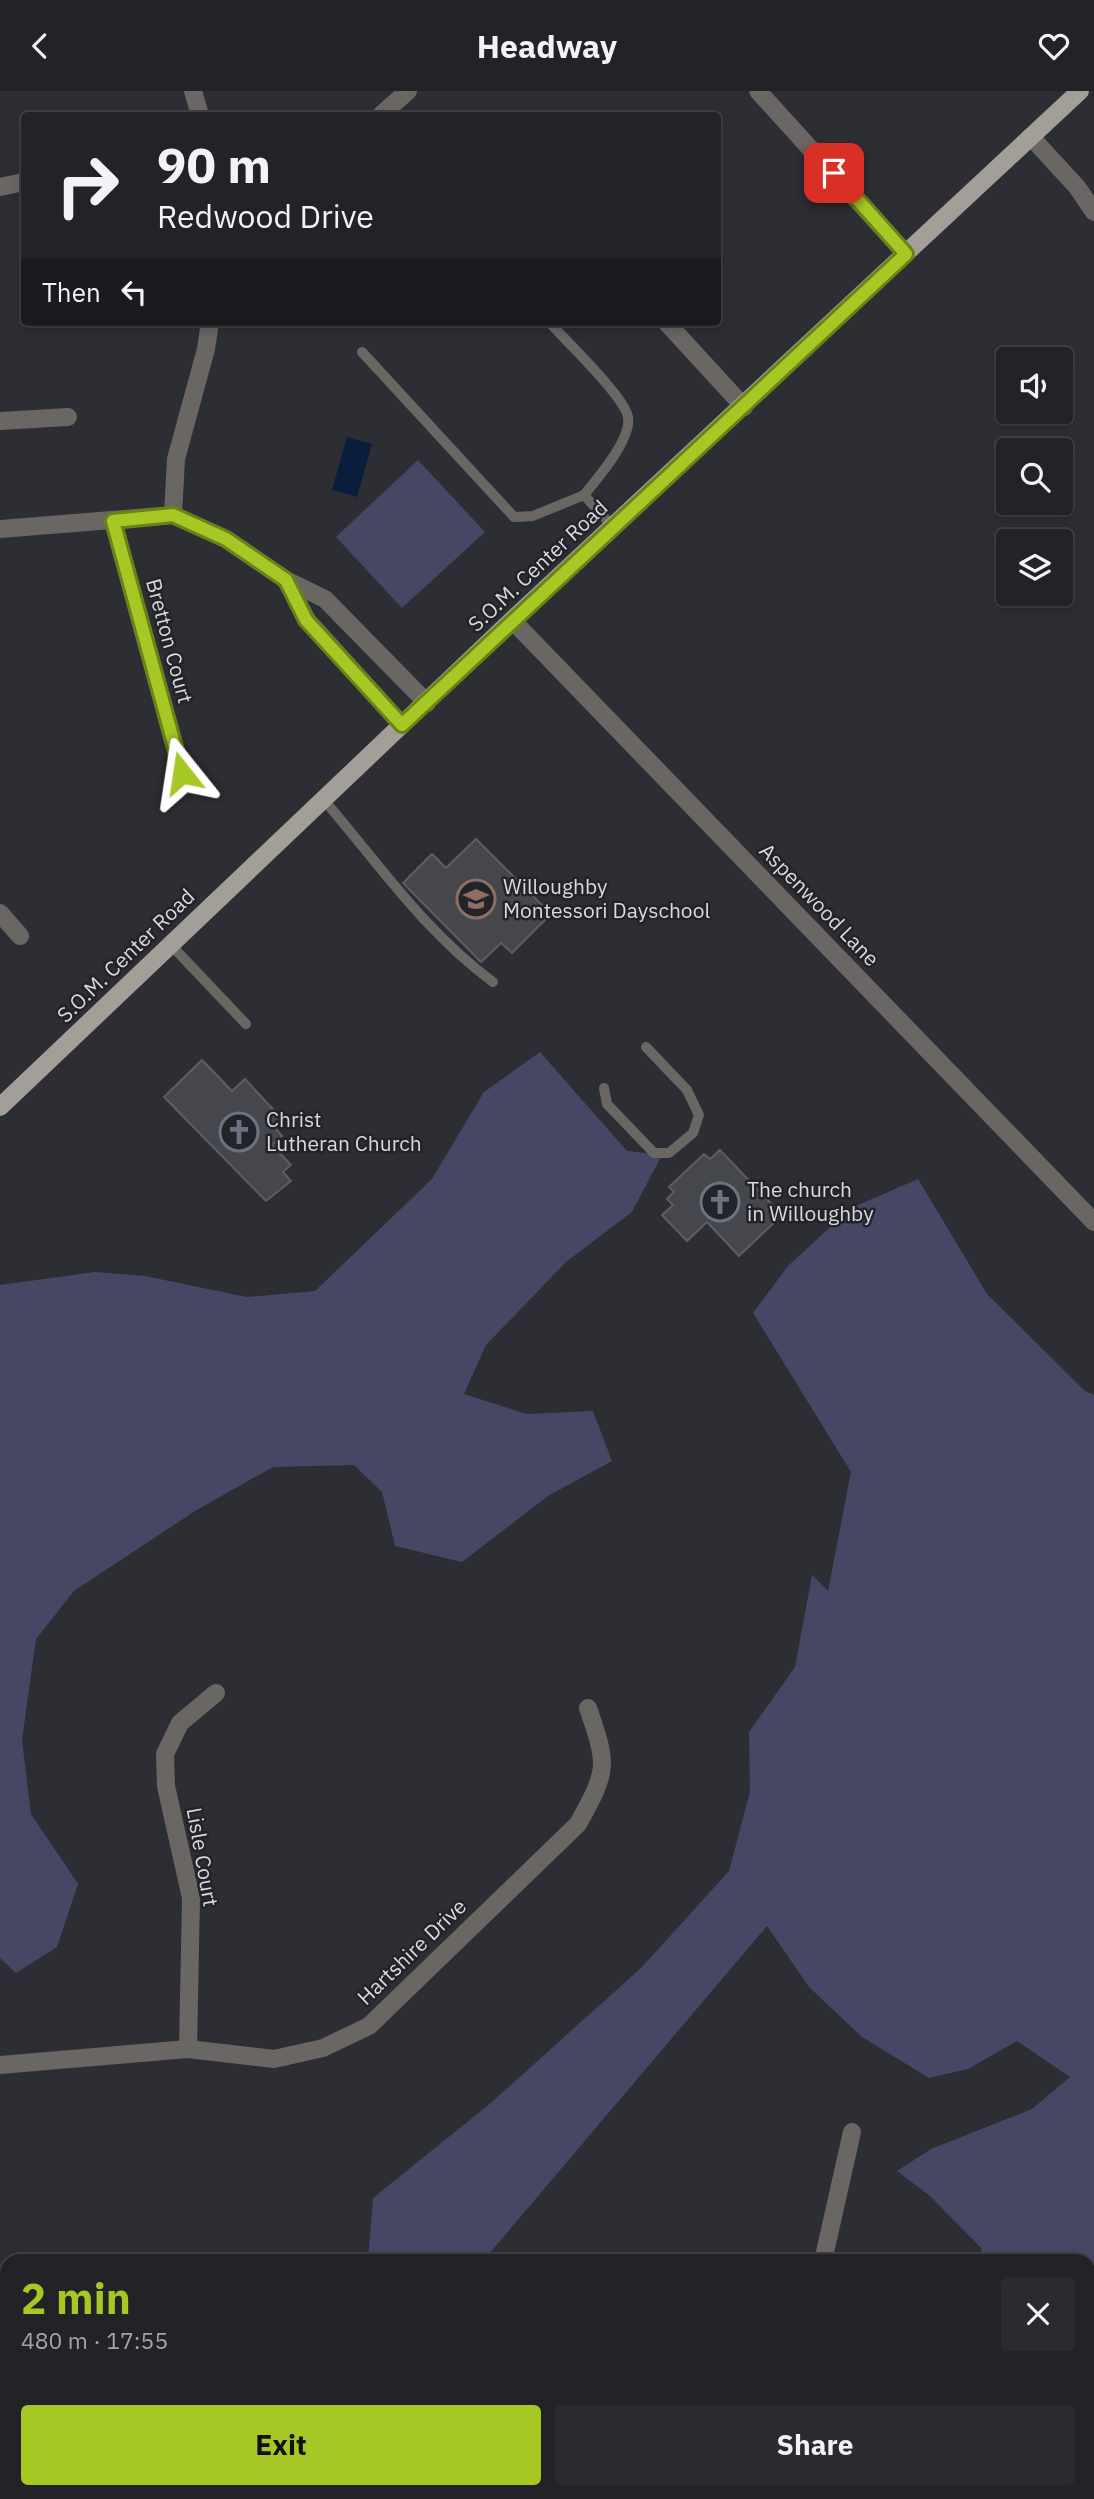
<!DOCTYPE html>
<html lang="en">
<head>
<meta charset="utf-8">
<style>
  body { margin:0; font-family:"IBM Plex Sans",sans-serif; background:#2a2a2f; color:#f1f3f6; height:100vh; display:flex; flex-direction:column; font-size:26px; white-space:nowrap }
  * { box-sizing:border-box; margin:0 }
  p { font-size:23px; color:#a2a4a7 }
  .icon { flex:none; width:38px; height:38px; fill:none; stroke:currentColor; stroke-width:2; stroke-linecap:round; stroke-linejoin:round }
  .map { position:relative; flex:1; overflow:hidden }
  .sheet { position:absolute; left:0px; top:2163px; width:1096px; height:245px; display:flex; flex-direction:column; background:#222227; border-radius:21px 21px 0 0; box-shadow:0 4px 10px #0003,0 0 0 2px #3f3f44 }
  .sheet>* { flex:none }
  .guide { position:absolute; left:21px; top:21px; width:700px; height:214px; border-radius:7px; box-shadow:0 4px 10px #0003,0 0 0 2px #3f3f44; background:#222227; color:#f1f3f6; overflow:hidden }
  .buttons { position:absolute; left:996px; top:256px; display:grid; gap:14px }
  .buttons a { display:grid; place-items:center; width:77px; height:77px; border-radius:7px; background:#222227; box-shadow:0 4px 10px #0003,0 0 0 2px #3f3f44; font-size:35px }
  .pin { position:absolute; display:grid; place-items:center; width:60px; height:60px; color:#fff; margin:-30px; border-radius:14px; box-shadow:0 4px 10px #0006 }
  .me { position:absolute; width:77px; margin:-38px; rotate:345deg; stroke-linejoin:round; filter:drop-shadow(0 0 5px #0008) }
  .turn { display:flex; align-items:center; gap:24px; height:147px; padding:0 21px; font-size:32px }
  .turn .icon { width:91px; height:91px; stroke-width:2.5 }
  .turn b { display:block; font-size:49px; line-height:60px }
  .then { display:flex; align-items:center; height:66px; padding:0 21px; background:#0003; gap:14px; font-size:26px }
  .round { display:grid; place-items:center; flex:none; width:74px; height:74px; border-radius:7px; background:#2a2a2f }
  .overview { display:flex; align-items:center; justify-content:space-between; height:119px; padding:0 21px }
  h1 { font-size:42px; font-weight:800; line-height:52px; color:#a5c824 }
  .cta { display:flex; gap:14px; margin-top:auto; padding:14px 21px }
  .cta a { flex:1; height:80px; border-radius:7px; background:#a5c824; color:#111; font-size:28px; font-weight:800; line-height:80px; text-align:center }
  .cta a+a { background:#2a2a2f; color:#f1f3f6 }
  header { display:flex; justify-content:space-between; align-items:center; height:91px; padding:0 21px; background:#222227; font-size:32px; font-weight:800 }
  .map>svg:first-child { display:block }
</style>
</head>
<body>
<header><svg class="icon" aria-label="back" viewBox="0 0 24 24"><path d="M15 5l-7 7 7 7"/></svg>Headway<svg class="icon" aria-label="heart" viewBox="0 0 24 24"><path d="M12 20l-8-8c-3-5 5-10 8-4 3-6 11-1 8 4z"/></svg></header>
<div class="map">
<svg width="1094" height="2408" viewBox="0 0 1094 2408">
  <rect width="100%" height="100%" fill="#2d2d34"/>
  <!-- green -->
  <g fill="#464764">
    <polygon points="418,369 485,441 402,517 336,446"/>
    <polygon points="540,961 627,1060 662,1064 632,1121 566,1171 486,1254 464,1303 526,1323 593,1320 612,1370 548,1405 462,1471 395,1455 382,1401 354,1374 273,1376 195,1420 74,1500 36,1548 22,1649 31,1723 78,1793 57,1856 16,1882 0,1867 0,1194 95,1181 145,1185 247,1206 315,1200 432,1088 484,1001"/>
    <polygon points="918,1088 987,1203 1085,1300 1094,1304 1094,2269 1089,2276 1088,2170 975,2170 982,2158 930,2105 897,2080 931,2058 1032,2018 1070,1986 1017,1950 968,1978 929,1987 862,1946 809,1896 767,1835 483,2170 368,2169 373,2107 492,2011 642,1876 729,1780 750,1701 749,1641 795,1576 812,1484 828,1500 851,1381 753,1222 788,1175 851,1117"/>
    <polygon points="960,2401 1031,2401 1029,2408 961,2408"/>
  </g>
  <!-- water -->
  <polygon fill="#0b1d3c" points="347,346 372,353 357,406 332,399"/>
  <!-- building -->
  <g fill="#46464d" stroke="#5d5e65" stroke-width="2">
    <polygon points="476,748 551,823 512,862 501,852 481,871 403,792 432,763 446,777"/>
    <polygon points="202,969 232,1000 245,988 284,1030 276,1038 282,1045 272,1054 291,1074 283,1081 291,1090 266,1110 164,1006"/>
    <polygon points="720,1059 782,1124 739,1165 707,1131 687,1150 662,1124 673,1114 667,1108 674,1101 669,1096 704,1063 710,1068"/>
  </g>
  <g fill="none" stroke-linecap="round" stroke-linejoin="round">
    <!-- lane -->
    <g stroke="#696664" stroke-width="10">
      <path d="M549 231C565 249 625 306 628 326 632 348 597 388 584 404"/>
      <polyline points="362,261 514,426 533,425 584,404 613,436"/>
      <path d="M324 709C378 772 425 841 493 891"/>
      <polyline points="171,854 246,933"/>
      <polyline points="604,997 607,1013 654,1062 669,1062 693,1042 699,1024 687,999 646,956"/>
    </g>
    <!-- street -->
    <g stroke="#696664" stroke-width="18">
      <polyline points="193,0 200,24"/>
      <polyline points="758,0 906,163"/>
      <polyline points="381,24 408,0"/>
      <polyline points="1031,46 1077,96 1094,121"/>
      <polyline points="0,96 24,91"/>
      <polyline points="666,231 744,316"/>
      <polyline points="0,330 68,326"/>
      <polyline points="173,424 176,368 206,258 210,231"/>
      <polyline points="113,430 182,682"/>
      <polyline points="0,438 173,424 226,448 286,489 325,508 427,612"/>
      <polyline points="286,489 307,529 402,634"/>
      <polyline points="512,529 1094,1131"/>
      <polyline points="0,822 20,845"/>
      <polyline points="188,1958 191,1807 166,1695 165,1663 180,1632 216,1602"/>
      <path d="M0 1974 188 1958 274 1968 323 1957 369 1935 578 1733C608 1679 608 1675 588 1617"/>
      <polyline points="823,2170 852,2041"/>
      <polyline points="770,2408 772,2401"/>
    </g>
    <!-- primary -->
    <polyline stroke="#a39e98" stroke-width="18" points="0,1016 512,529 1080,0"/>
  </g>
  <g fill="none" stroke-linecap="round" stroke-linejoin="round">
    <defs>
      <polyline id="route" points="182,682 113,430 173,424 226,448 286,489 306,529 402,634 906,163 834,82"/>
    </defs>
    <!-- route casing -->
    <use href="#route" stroke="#6b8217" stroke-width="18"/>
    <!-- route -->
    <use href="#route" stroke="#a5c824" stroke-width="12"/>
  </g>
  <!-- icons -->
  <defs>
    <symbol id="school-ring" viewBox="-11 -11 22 22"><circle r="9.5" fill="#23232a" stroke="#8d6e63" stroke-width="1.5"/><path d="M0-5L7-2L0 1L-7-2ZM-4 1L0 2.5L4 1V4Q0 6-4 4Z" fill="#8d6e63"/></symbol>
    <symbol id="church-ring" viewBox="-11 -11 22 22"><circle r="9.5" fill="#23232a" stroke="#6b7280" stroke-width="1.5"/><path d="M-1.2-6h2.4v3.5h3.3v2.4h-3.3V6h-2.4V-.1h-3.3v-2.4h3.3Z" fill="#6b7280"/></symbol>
  </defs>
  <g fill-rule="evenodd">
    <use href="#school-ring" x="454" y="786" width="44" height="44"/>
    <use href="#church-ring" x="217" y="1019" width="44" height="44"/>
    <use href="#church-ring" x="698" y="1089" width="44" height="44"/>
  </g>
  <g text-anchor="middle" stroke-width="5" stroke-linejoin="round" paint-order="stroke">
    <!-- street labels -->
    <g font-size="21" fill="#d9d9de" stroke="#23232a">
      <text transform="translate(538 475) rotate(-43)" y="7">S.O.M. Center Road</text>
      <text transform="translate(169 550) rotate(75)" y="7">Bretton Court</text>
      <text transform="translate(819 814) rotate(46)" y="7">Aspenwood Lane</text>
      <text transform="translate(126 865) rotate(-44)" y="7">S.O.M. Center Road</text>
      <text transform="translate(202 1766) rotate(80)" y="7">Lisle Court</text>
      <text transform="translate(412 1861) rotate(-44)" y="7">Hartshire Drive</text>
    </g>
    <!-- poi labels -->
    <g font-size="21" fill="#d9d9de" stroke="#23232a" text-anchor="start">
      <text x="503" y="803">Willoughby<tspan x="503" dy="24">Montessori Dayschool</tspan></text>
      <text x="266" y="1036">Christ<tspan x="266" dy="24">Lutheran Church</tspan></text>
      <text x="747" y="1106">The church<tspan x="747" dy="24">in Willoughby</tspan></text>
    </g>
  </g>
</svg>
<div class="buttons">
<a><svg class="icon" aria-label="sound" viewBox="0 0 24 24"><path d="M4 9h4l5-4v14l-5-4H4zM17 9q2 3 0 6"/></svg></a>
<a><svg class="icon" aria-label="search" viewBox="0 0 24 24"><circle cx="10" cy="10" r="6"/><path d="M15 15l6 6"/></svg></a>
<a><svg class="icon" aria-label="layers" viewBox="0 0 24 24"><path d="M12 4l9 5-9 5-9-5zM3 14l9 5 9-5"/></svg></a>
</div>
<div class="pin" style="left:834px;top:82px;background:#d93025"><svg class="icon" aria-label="arrive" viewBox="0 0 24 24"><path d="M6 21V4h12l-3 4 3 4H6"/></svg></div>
<svg class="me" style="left:182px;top:682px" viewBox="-20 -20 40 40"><path d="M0-17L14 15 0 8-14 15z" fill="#a5c824" stroke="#fff" stroke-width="4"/></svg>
<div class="guide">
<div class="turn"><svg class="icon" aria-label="right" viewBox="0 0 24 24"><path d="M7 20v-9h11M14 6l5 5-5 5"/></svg><div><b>90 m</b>Redwood Drive</div></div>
<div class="then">Then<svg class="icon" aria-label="left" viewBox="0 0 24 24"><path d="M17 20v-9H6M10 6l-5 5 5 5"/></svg></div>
</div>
<section class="sheet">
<div class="overview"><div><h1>2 min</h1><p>480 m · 17:55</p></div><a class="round"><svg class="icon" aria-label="close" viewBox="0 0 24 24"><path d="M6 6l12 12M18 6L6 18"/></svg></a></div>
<div class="cta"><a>Exit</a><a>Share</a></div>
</section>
</div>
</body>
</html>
